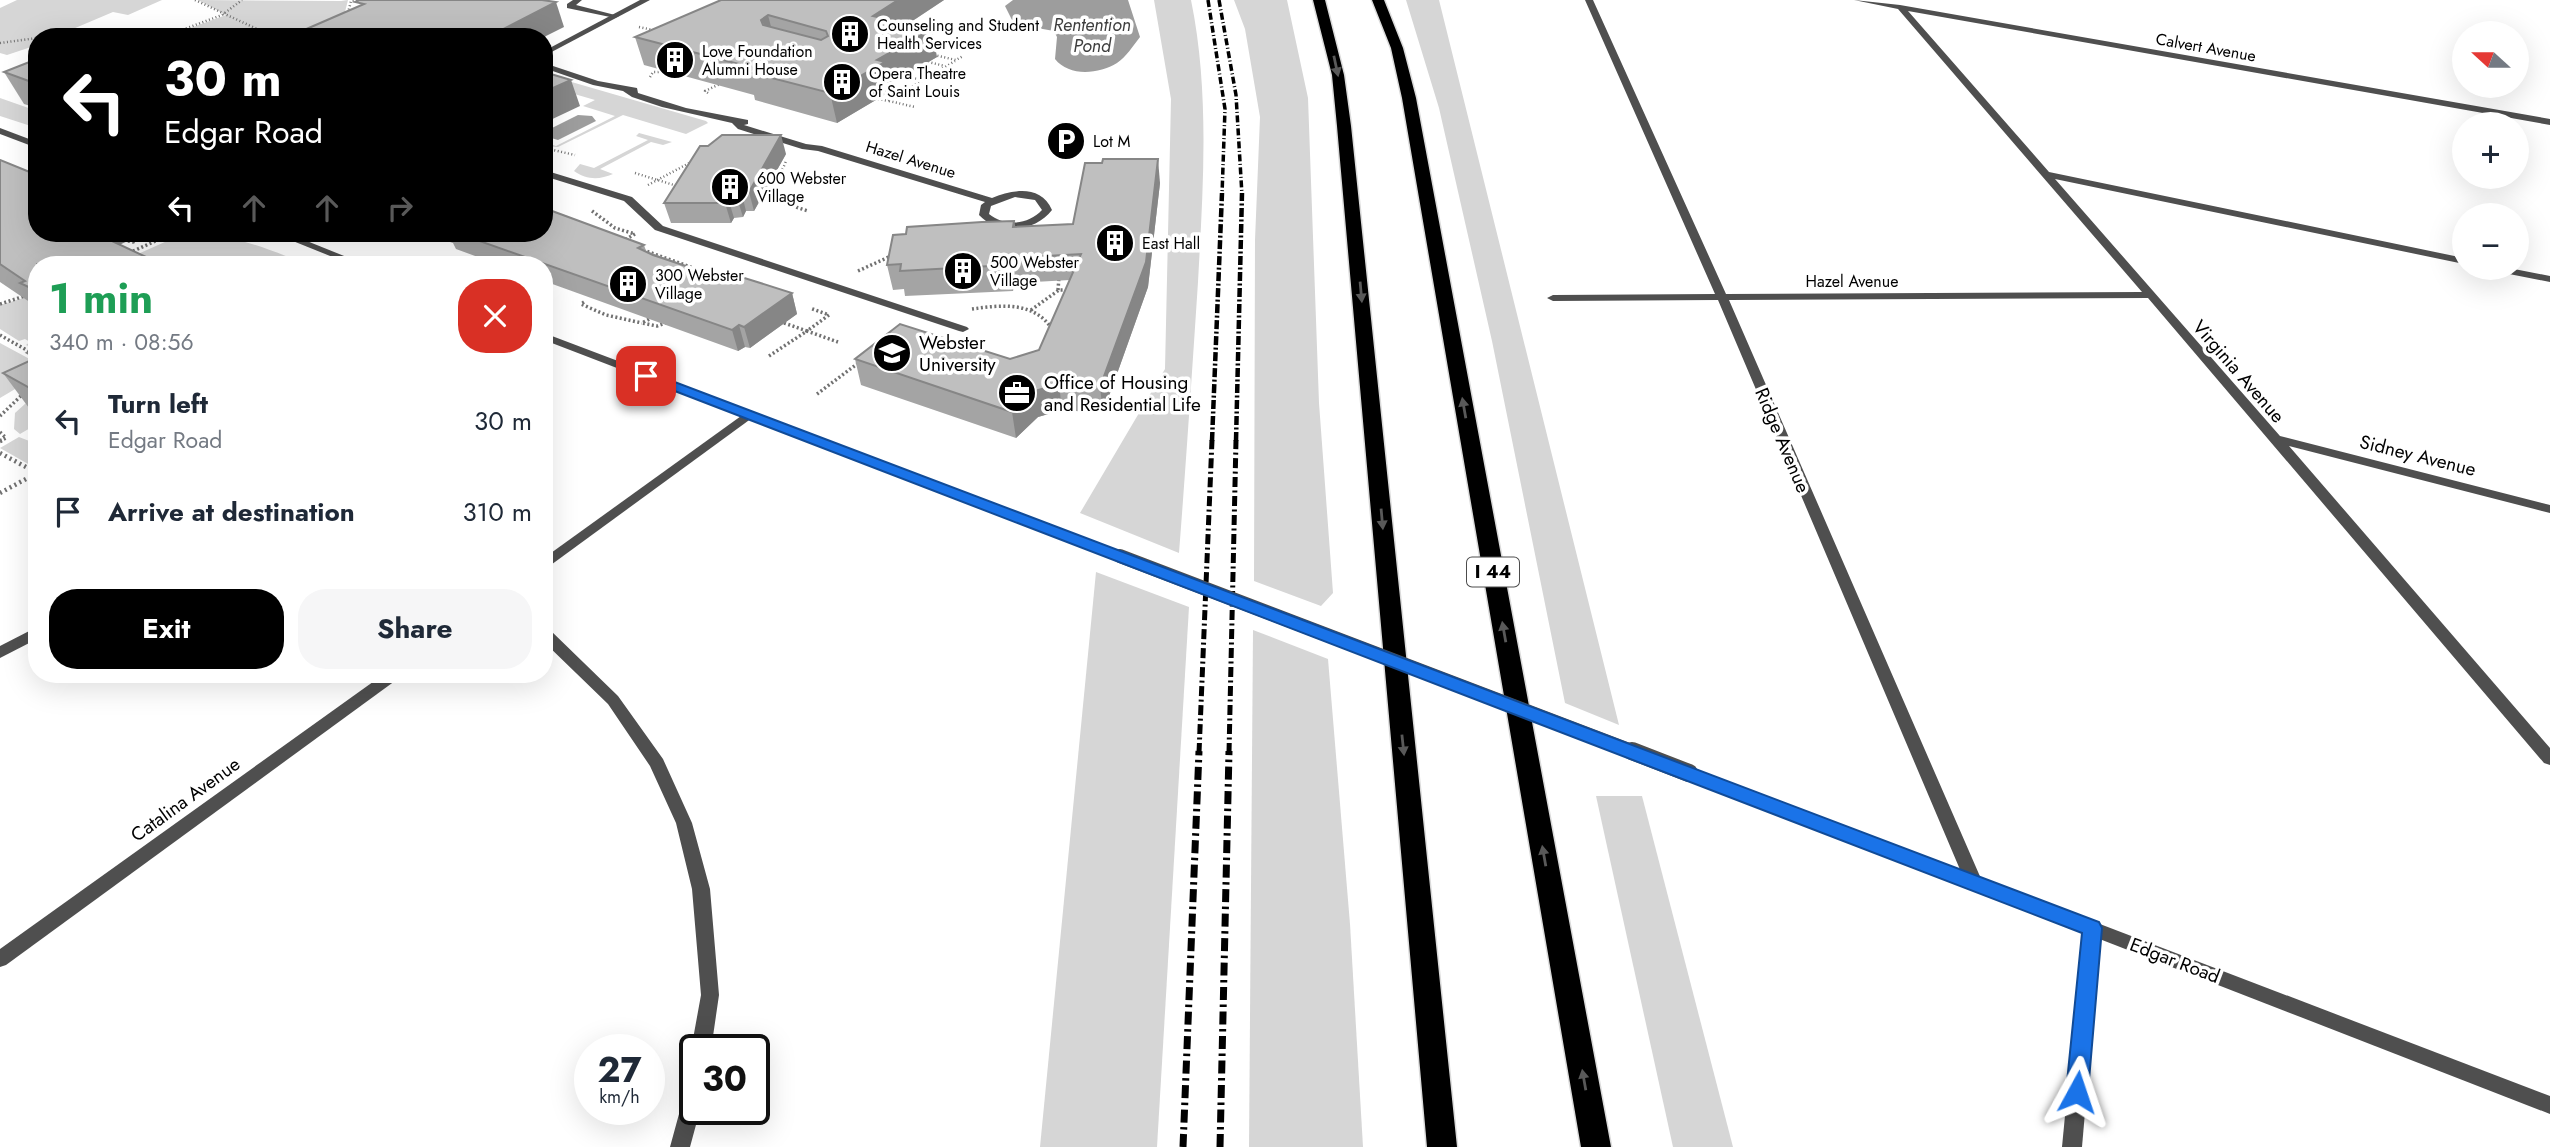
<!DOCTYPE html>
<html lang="en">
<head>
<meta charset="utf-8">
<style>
  body { margin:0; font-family:Jost,sans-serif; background:#f6f6f7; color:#1f2937; height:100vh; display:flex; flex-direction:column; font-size:26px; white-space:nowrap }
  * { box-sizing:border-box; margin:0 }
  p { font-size:23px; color:#747a83 }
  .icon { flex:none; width:38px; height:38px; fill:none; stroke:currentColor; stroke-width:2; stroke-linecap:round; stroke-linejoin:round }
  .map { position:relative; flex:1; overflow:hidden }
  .drawer { position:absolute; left:28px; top:256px; width:525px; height:427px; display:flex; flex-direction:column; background:#fff; border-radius:28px; box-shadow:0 7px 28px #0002 }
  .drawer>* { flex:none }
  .top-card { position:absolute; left:28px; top:28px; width:525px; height:214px; border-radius:28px; box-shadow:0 7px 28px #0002; background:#000; color:#fff; overflow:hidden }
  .needle { width:46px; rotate:291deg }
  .buttons { position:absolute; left:2452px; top:21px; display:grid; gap:14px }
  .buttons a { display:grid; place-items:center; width:77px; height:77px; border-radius:50%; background:#fff; box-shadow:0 7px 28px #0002; font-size:35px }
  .speed { position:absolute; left:574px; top:1034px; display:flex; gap:14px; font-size:35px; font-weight:700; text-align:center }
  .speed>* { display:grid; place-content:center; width:91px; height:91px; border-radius:50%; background:#fff; box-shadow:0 7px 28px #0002; line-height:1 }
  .speed small { font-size:18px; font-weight:400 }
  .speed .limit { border:4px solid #111; border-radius:10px; background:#fff; color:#111 }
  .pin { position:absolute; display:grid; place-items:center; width:60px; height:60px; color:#fff; margin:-30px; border-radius:14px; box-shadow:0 4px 10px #0006 }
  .me { position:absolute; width:77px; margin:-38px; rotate:5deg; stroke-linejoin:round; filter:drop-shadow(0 0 5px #0008) }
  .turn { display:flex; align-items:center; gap:24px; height:147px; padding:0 21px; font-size:32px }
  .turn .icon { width:91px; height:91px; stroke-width:2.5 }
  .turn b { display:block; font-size:49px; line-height:60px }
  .lanes { display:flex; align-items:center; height:66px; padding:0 21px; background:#0003; justify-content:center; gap:35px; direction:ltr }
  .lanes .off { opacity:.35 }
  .round { display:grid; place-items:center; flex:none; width:74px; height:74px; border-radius:28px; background:#f6f6f7 }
  .summary { display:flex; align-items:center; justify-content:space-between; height:119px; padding:0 21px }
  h1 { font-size:42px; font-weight:700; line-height:52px; color:#1e9e55 }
  .button { display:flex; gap:14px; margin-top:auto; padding:14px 21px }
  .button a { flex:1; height:80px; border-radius:28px; background:#000; color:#fff; font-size:28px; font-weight:700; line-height:80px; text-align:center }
  .button a+a { background:#f6f6f7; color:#1f2937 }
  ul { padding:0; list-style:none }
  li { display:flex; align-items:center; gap:21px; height:91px; padding:0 21px }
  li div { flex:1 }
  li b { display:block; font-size:26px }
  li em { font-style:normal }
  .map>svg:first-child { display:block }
</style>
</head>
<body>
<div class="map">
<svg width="2550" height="1147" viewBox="0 0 2550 1147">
  <rect width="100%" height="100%" fill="#fff"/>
  <!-- green -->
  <g fill="#d6d6d6">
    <polygon points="17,0 162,0 128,15 113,12 54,37 37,37 37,45 7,55 0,53 0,8"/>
    <polygon points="198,0 341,1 348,0 341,28 326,37 166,37 226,15"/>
    <path d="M1154 0H1191C1210 92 1203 189 1198 282 1192 373 1186 463 1179 553L1080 513 1165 369 1171 99Z"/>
    <polygon points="1234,0 1287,0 1308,98 1319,403 1333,593 1321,606 1254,581 1255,240 1260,117 1245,29"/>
    <polygon points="1406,0 1439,0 1619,725 1565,703 1492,341 1439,108"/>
    <polygon points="544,74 706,121 708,123 686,134 623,115 558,147 544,146 544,142 556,146 615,116 583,106 595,100 564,91"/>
    <polygon points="0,98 37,111 37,128 0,116"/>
    <path d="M639 133 672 142 663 145 651 142 600 169 613 174C599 180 587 180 574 171L580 164 594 168 648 140 636 136Z"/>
    <path d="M185 233C231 233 264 248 307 264H143L129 258Z"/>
    <polygon points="37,294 37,350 26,345 30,342 25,339 19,341 0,329 0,305"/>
    <polygon points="0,343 37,363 37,376 0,398"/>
    <polygon points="37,393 37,424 20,434 14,429 15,413"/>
    <polygon points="19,437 37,444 37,469 0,448"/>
    <polygon points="1096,572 1189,607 1157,1147 1040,1147"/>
    <polygon points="1253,630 1328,659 1350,924 1363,1147 1249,1147"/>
    <polygon points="1596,796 1642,796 1733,1147 1673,1147"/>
  </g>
  <!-- water -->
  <g fill="#9d9d9d">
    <path d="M1013 0H1128L1140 37C1133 46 1126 57 1117 63 1099 74 1069 77 1055 59L1057 37 1054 31 1014 24 1005 6Z"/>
    <polygon points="578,115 592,116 596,121 558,140 544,136 544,132"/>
  </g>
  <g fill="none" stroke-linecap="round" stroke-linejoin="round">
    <defs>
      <g id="motorway">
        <polygon points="1313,0 1325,0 1344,75 1351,126 1457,1147 1427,1147 1337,126 1332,75"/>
        <polygon points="1372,0 1384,0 1403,48 1416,98 1611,1147 1581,1147 1402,98 1391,48"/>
      </g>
    </defs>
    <!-- motorway casing -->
    <use href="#motorway" stroke="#dbdbdb" stroke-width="3"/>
    <!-- path-far2 -->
    <g stroke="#717171" stroke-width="2.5" stroke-dasharray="1 2.5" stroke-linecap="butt">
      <polyline points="195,0 274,37"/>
      <polyline points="348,13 351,1 362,0"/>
      <polyline points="639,27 658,31"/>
      <polyline points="49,37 52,37"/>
      <polyline points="163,37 222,15 242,0"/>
      <polyline points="0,43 37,38"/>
      <polyline points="934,55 956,60 963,56"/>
      <polyline points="928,62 945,66"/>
      <polyline points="905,76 922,80"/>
      <polyline points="650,77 653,72 673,72"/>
      <polyline points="708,93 705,91 722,83"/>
      <polyline points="878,99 888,101 955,61"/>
      <polyline points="889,101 915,107"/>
      <polyline points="544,148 575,155"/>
      <polyline points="635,173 677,186"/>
      <polyline points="648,185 693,161"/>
      <path d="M764 195C770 184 785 169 786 160"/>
    </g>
    <!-- path-far1 -->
    <g stroke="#717171" stroke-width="3.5" stroke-dasharray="2 2.5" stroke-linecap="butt">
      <polyline points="762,196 808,211"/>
      <polyline points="764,196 765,193"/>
      <polyline points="592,211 615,228 635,234 623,241"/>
      <polyline points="128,241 133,242 151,233"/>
      <polyline points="643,250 730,281"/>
      <polyline points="129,253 173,233"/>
      <polyline points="858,271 891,256"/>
      <polyline points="1058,290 1059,277"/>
      <polyline points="584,302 581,304 606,315 642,323"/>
      <polyline points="0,304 37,292"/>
      <path d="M972 309C1001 305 1034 301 1052 329"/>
      <polyline points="1031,310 1059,290 1068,290"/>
      <polyline points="653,317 642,323 657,326 668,322"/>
      <polyline points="784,323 807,331 829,315 810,308"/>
      <polyline points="0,335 37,356"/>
      <polyline points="769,356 807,331 838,342"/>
      <polyline points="817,394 861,361"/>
      <polyline points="0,416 24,393"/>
      <polyline points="0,432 6,438 0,441"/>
    </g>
    <!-- path -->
    <g stroke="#717171" stroke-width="4.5" stroke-dasharray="2 3.5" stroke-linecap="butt">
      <polyline points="0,441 3,440"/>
      <polyline points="0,453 37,473"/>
      <polyline points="0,493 37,473"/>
    </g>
    <!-- service -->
    <g fill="#4f4f4f" fill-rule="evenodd">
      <polygon points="573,0 582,0 576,5 619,16 615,18 567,8 567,4"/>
      <polygon points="544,170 632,197 663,226 967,327 969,329 963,332 959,331 655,230 624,201 544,176"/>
      <polygon points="37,627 37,639 0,658 0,646"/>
    </g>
    <!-- minor -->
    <g fill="#4f4f4f" fill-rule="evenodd">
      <polygon points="640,0 650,0 544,56 544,51"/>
      <polygon points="1585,0 1593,0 1726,294 2142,292 1898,9 1854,0 1900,5 2550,119 2550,125 1908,11 2049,172 2464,258 2464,264 2055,179 2280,436 2550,505 2550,513 2289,446 2550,748 2550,765 2544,763 2148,298 1729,300 1982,881 1979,886 1973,888 1967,886 1718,300 1553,301 1547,298 1553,295 1715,294"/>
      <path d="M544 63 598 81 637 88 638 93 686 108 748 120V124L744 125 806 144 822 146 992 198C1014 189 1041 185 1052 210 1035 232 999 236 979 215L981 205 985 202 818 151 802 149 738 129 732 123 662 107 632 97 623 91 593 85 544 68ZM1015 197 1035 200 1042 210C1028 225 1005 227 989 214L991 206Z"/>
      <polygon points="2489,268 2509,268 2550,276 2550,282 2494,271"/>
      <polygon points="748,411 754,415 752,418 544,570 544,558"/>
      <polygon points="544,628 549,629 618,696 663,759 692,823 710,889 719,995 711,1050 695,1050 695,1056 691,1050 701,995 692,889 676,823 650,766 608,704 544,642"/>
      <polygon points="384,674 402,674 399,678 6,965 0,967 0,949"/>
      <polygon points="2092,920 2098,923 2101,928 2082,1147 2062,1147 2083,928 2086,923"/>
      <polygon points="695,1083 695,1110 700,1110 690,1147 670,1147 685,1092 688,1085"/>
    </g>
    <!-- tertiary -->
    <g fill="#4f4f4f" fill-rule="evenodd">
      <polygon points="0,128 37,142 37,148 0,134"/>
      <polygon points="273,233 287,233 364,264 350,264"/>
      <polygon points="544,333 1125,553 1127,556 1120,561 1115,559 544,340"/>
      <polygon points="1689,767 2550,1096 2550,1114 1683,777 1681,773 1683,769"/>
    </g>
    <!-- motorway -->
    <use href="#motorway" fill="#000" fill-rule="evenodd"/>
    <!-- rail-far3 -->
    <g stroke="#000" stroke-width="3.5" stroke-dasharray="7 2.5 1 2.5" stroke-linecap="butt">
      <polyline points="1208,0 1225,109 1222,195"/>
      <polyline points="1219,0 1236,95 1242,195"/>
    </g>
    <!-- rail-far2 -->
    <g stroke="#000" stroke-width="4.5" stroke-dasharray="9 2.5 2 2.5" stroke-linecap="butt">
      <polyline points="1212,441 1222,193"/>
      <polyline points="1236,441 1242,193"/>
    </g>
    <!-- rail-far1 -->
    <g stroke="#000" stroke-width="5" stroke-dasharray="10 3.5 2 3.5" stroke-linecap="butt">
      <polyline points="1199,753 1212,440"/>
      <polyline points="1229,753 1236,440"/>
    </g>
    <!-- rail -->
    <g stroke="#000" stroke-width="7" stroke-dasharray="13 4.5 2.5 4.5" stroke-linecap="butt">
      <polyline points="1183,1147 1199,751"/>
      <polyline points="1220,1147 1229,751"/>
    </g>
    <!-- tertiary-bridge-far1 -->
    <polyline stroke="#4f4f4f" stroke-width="14" points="1120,556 1637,753"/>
    <!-- tertiary-bridge -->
    <polyline stroke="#4f4f4f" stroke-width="18" points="1632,751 1689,773"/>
  </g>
  <!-- wall -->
  <g fill="#a4a4a4">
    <polygon points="721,0 944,0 908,24 937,57 889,85 891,91 837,123 755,100 754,95 644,65 635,37"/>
    <polygon points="37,59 37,108 24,104 4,72"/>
    <polygon points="786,154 754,211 746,211 743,217 734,218 731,223 671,223 664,203"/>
    <polygon points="0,160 134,238 37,264 37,307 0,282"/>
    <polygon points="1160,183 1148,287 1103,413 1062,410 1038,417 1016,438 861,385 855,359 1010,359 1039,350 1070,280 1014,283 1013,291 905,296 904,289 893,290 887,265 906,234 1014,221 1015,227 1073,224"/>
    <polygon points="544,197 546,198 551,211 644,245 646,251 727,280 792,293 797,314 750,348 745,347 738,351 544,281 544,264 497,264 456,249 453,243 423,233 544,233"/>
    <polygon points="37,349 37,413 29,408 3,373 32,360 27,353"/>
  </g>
  <!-- shaded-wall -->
  <g fill="#868686">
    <polygon points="898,0 944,0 879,43 873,16"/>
    <polygon points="556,2 564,27 544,37 488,37"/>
    <polygon points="768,15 775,42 761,20"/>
    <polygon points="932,29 937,57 889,85 891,91 837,123 830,93 877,60"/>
    <polygon points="571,80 580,106 544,123 544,92"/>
    <polygon points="781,135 786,154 754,211 749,192"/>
    <polygon points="1158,159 1160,183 1148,287 1103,413 1100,387"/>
    <polygon points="741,191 746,211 743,217 737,198"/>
    <polygon points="546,198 553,218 553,223 545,203"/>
    <polygon points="728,198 734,218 731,223 725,203"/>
    <polygon points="81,233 131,233 134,238 96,256"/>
    <polygon points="1010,258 1014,283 1013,291 1009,265"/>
    <polygon points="792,293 797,314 750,348 744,327"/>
    <polygon points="739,325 745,347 738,351 732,330"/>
    <polygon points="1059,384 1062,410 1038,417 1016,438 1012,412 1035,391"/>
  </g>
  <!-- building -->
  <g fill="#bfbfbf" stroke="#868686" stroke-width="2" fill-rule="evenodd">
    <polygon points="359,0 542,0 556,2 488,37 288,37 364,4 355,2"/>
    <path d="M721 0H898L873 16 932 29 877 60 885 62 830 93 748 72 754 68 635 37ZM768 15 826 31 828 36 821 40 763 25 761 20Z"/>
    <polygon points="37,59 37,84 4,72"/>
    <polygon points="544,72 571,80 544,92"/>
    <polygon points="722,135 781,135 749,192 741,191 737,198 728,198 725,203 664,203 700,146 708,146"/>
    <polygon points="1103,159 1158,159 1146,262 1100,387 1059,384 1035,391 1012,412 855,359 900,324 1010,359 1039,350 1081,254 1010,258 1009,265 900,271 901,264 887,265 893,235 906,234 907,227 982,222 1014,221 1013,227 1073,224 1085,163 1102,163"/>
    <polygon points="0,160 37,175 37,233 95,233 161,264 37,264 37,291 20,283 25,281 0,264"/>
    <polygon points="544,208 644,245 638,248 653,255 727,280 735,275 792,293 744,327 739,325 732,330 457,233 544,233"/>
    <polygon points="37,349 37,392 3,373 36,358 27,353"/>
  </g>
  <!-- one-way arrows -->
  <defs><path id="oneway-solid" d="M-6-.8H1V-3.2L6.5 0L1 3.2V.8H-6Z" transform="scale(1.75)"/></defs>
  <g fill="#595959">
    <use href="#oneway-solid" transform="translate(1336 66) rotate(78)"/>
    <use href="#oneway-solid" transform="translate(1361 292) rotate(85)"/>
    <use href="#oneway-solid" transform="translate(1464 408) rotate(-100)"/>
    <use href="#oneway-solid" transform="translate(1382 519) rotate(85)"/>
    <use href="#oneway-solid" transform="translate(1504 632) rotate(-100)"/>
    <use href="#oneway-solid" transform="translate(1403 745) rotate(84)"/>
    <use href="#oneway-solid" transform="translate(1544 856) rotate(-100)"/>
    <use href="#oneway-solid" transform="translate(1584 1080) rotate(-100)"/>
  </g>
  <!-- route -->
  <polygon fill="#1a73e8" stroke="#114b97" stroke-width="2" points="641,373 651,373 2099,922 2102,928 2088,1092 2085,1100 2077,1103 2069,1100 2066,1092 2082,933 641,378"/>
  <!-- icons -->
  <defs>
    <symbol id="building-disc" viewBox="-11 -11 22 22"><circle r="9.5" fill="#000" stroke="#fff"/><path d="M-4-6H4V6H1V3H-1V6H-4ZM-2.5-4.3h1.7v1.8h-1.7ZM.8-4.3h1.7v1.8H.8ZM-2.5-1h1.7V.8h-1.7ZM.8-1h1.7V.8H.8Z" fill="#fff"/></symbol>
    <symbol id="parking-disc" viewBox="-11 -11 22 22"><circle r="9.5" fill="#000" stroke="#fff"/><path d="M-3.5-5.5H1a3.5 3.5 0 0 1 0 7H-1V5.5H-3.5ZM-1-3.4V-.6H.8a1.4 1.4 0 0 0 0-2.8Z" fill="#fff"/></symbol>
    <symbol id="university-disc" viewBox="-11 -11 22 22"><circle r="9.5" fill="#000" stroke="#fff"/><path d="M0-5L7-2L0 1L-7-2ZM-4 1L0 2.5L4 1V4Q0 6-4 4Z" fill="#fff"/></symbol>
    <symbol id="office-disc" viewBox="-11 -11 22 22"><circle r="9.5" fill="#000" stroke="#fff"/><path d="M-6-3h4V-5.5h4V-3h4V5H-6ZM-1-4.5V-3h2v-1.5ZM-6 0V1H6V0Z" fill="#fff"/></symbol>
  </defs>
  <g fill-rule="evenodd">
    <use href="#building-disc" x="828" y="12" width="44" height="44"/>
    <use href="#building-disc" x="653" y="38" width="44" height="44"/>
    <use href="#building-disc" x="820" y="60" width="44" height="44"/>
    <use href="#parking-disc" x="1044" y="119" width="44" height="44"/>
    <use href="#building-disc" x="708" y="165" width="44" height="44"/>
    <use href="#building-disc" x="1093" y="221" width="44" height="44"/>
    <use href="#building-disc" x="941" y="249" width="44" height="44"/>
    <use href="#building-disc" x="606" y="262" width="44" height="44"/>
    <use href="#university-disc" x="870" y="331" width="44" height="44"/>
    <use href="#office-disc" x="995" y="371" width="44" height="44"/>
  </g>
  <g text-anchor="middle" stroke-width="7" stroke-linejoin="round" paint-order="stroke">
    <!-- far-poi labels -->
    <g font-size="16" fill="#000" stroke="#fff" text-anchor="start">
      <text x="877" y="31">Counseling and Student<tspan x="877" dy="18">Health Services</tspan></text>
      <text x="702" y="57">Love Foundation<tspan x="702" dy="18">Alumni House</tspan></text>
      <text x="869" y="79">Opera Theatre<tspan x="869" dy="18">of Saint Louis</tspan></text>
      <text x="1093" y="147">Lot M</text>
      <text x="757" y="184">600 Webster<tspan x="757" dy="18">Village</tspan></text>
      <text x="1142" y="249">East Hall</text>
      <text x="990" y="268">500 Webster<tspan x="990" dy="18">Village</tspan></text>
      <text x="655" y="281">300 Webster<tspan x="655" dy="18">Village</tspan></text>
    </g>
    <!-- far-street labels -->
    <g font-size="16" fill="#000" stroke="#fff">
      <text transform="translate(2206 47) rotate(10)" y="6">Calvert Avenue</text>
      <text transform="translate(911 159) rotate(17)" y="6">Hazel Avenue</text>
      <text x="1852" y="287">Hazel Avenue</text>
    </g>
    <!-- far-water labels -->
    <g font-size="18" font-style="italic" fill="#3e3e3e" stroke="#fff">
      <text x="1092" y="31">Rentention<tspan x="1092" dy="21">Pond</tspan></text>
    </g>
    <!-- shield labels -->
    <rect fill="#fff" stroke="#4c4c4c" stroke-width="2" x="1467" y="557.5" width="52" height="29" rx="5"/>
    <g font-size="18" font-weight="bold" fill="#000">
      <text x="1493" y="578">I 44</text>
    </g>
    <!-- poi labels -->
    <g font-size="19" fill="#000" stroke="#fff" text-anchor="start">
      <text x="919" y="349">Webster<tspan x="919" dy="22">University</tspan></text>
      <text x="1044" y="389">Office of Housing<tspan x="1044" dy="22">and Residential Life</tspan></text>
    </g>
    <!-- street labels -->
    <g font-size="19" fill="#000" stroke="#fff">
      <text transform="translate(2239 371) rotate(49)" y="7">Virginia Avenue</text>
      <text transform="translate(1783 440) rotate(67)" y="7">Ridge Avenue</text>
      <text transform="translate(2418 455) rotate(14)" y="7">Sidney Avenue</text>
      <text transform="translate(185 799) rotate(-36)" y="7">Catalina Avenue</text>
      <text transform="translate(2175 960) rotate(21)" y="7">Edgar Road</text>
    </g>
  </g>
</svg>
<div class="buttons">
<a><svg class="needle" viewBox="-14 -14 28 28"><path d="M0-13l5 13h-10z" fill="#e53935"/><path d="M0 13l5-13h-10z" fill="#747a83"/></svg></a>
<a>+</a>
<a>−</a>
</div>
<div class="speed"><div>27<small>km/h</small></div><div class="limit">30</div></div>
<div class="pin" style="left:646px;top:376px;background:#d93025"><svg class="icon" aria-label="arrive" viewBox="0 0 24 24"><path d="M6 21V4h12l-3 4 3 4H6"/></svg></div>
<svg class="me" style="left:2077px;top:1092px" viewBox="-20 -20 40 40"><path d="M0-17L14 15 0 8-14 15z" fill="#1a73e8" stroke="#fff" stroke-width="4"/></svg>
<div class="top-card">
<div class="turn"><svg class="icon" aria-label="left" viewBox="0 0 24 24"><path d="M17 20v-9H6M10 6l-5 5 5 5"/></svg><div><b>30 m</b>Edgar Road</div></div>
<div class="lanes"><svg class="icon" aria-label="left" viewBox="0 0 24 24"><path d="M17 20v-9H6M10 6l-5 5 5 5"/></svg><svg class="icon off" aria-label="ahead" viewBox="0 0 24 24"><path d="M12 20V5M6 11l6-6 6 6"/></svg><svg class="icon off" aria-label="ahead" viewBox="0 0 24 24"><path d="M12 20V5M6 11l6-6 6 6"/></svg><svg class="icon off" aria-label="right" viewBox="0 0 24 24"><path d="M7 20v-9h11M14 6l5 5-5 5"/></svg></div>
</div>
<section class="drawer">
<div class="summary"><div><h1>1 min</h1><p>340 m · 08:56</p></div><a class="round" style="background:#d93025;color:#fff"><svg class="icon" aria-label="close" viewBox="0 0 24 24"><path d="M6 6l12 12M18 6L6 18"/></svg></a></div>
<ul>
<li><svg class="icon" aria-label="left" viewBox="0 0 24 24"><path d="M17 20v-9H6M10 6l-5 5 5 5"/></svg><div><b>Turn left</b><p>Edgar Road</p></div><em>30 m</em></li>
<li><svg class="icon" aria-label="arrive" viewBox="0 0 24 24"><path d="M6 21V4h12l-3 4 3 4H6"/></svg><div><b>Arrive at destination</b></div><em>310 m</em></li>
</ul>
<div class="button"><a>Exit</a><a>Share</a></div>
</section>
</div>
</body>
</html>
